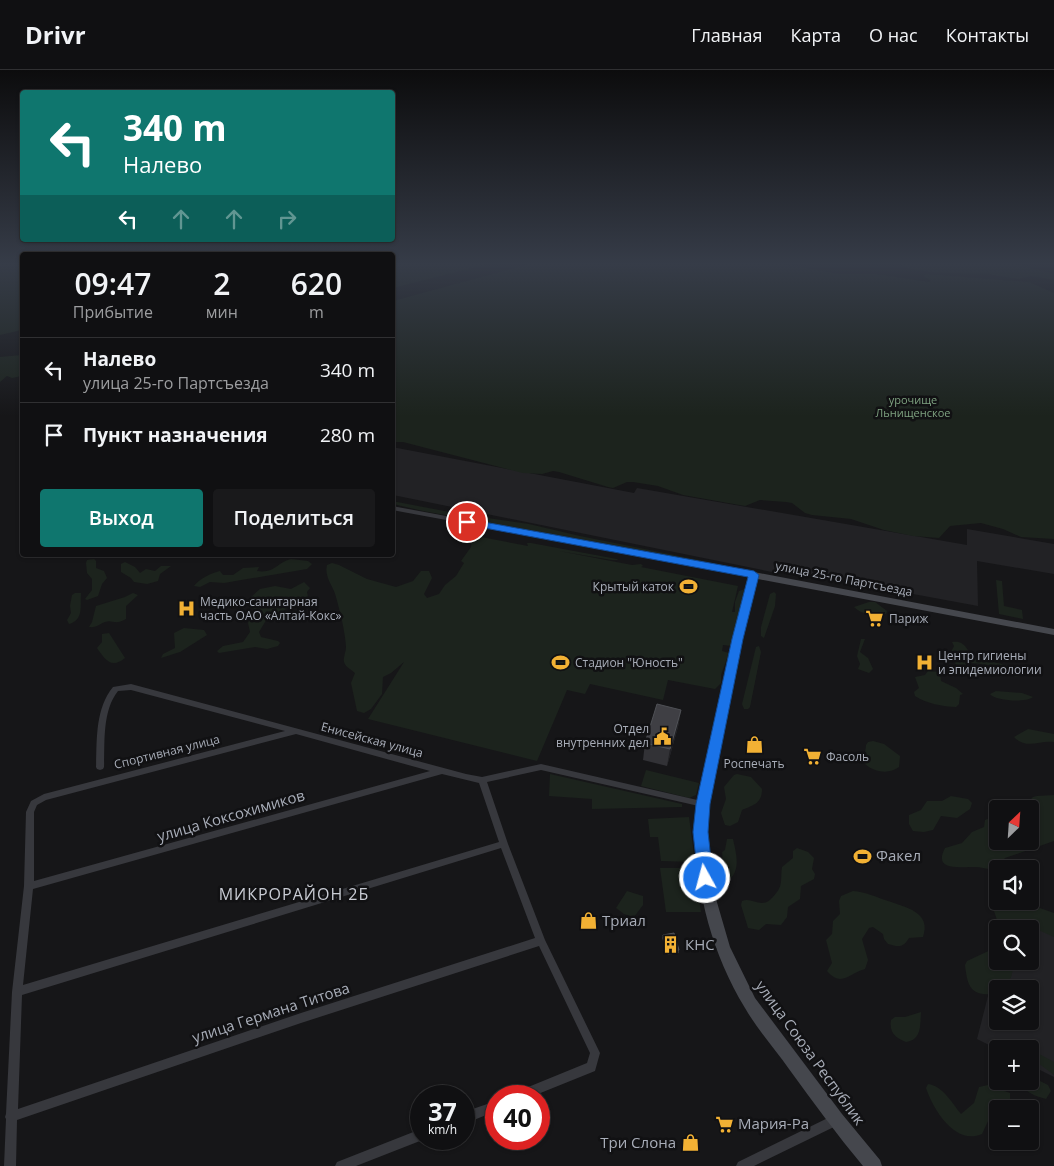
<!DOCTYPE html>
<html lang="ru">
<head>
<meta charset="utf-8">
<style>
  body { margin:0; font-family:"Open Sans",sans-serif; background:#19191b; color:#f1f3f6; height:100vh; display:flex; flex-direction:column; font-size:19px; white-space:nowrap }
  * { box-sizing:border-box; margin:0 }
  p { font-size:16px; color:#9c9d9f }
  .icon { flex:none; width:28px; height:28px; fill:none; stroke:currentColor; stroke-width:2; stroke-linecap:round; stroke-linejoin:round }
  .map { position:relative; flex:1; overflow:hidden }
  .sheet { position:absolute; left:20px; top:182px; width:375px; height:305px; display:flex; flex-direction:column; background:#101012; border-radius:5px; box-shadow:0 1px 4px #0004,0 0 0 1px #303032 }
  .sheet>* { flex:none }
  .banner { position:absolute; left:20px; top:20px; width:375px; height:152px; border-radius:5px; box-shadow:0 1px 4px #0004,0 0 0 1px #303032; background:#0f766e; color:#fff; overflow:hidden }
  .needle { width:32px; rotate:25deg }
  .tools { position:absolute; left:989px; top:730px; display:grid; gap:10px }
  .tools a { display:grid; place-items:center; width:50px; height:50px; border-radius:5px; background:#101012; box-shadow:0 1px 4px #0004,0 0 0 1px #303032; font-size:25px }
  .speed { position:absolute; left:410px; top:1015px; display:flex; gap:10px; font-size:25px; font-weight:700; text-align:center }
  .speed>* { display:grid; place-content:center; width:65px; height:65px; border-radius:50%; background:#101012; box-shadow:0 1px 4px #0004,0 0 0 1px #303032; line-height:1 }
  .speed small { font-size:12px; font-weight:400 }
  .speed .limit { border:8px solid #d22; background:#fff; color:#111 }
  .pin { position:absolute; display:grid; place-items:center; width:42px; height:42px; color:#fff; margin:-21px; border:2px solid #fff; border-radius:50%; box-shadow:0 1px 5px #0007 }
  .me { position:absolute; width:55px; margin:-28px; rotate:353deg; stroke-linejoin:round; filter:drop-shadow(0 0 4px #0008) }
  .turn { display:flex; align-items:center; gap:18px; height:105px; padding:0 20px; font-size:22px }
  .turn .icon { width:65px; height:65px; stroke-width:2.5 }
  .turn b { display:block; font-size:35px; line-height:42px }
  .lanes { display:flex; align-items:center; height:48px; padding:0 20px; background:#0003; justify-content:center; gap:25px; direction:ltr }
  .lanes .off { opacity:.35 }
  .eta { display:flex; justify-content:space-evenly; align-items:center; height:85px; text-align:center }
  .eta b { font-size:30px; font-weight:600; line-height:35px }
  .button { display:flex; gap:10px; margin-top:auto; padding:10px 20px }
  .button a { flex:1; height:58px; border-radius:5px; background:#0f766e; color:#fff; font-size:20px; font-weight:600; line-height:58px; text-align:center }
  .button a+a { background:#19191b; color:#f1f3f6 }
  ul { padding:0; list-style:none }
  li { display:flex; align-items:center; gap:15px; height:65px; padding:0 20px; border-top:1px solid #303032 }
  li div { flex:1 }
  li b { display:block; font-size:19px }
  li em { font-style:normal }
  header { display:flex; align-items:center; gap:30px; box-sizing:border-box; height:70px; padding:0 25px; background:#101012; border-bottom:1px solid #303032 }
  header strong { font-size:24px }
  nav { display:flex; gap:28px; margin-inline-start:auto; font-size:18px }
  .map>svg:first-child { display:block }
</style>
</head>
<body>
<header>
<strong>Drivr</strong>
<nav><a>Главная</a><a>Карта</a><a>О нас</a><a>Контакты</a></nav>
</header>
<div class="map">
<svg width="1054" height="1096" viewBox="0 0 1054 1096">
  <rect width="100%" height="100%" fill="#161618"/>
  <!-- built -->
  <g fill="#222225" fill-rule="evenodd">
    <polygon points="392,377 634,423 637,418 967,475 967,459 1054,474 1054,504 977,491 978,536 778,499 777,503 393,425"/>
    <path d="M1009 843 1054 863V1007L1030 995V979H997L977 969 997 891H1030V859H1006ZM998 919H1030V951H998Z"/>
  </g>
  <!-- green -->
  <g fill="#1c231d">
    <polygon points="0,193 22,193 22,260 0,265"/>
    <polygon points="392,193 492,193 393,218"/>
    <polygon points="533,193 777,193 839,204 876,204 929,212 931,211 924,206 926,204 1029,212 1054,223 1054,469 1021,467 1003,459 981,453 950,456 939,468 913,466 884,460 851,449 812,445 805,443 792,433 786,432 760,430 745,436 683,425 658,416 633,412 627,412 613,418 608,417 559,402 553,401 542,404 523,403 403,372 393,372 393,231"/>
    <polygon points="900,193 1012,193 1054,204 1054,210 1031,206 1018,209 987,204 929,202 907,198"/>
    <polygon points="22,285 22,306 12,308 7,306 0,312 0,287"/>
    <polygon points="392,431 460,444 529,454 580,466 729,496 423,441 393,434"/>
    <path d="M476 466 528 476 527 473H531L617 489 618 490H612L559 481 632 495 641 494 643 496 641 497 738 516 732 542H735V532L739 521 745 519 732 576 723 575 722 581 729 583 721 605V613L715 619 668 610 663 630 590 614 585 624 567 620 537 691 368 649 404 592 391 603 383 607 382 624 371 639 364 643 357 641 351 613 355 603C351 599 346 598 344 592 343 587 346 582 346 577 345 560 340 542 336 527 334 517 324 508 327 495L332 493 339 495 367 509 396 517 413 511 421 501H429L432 508 424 524 427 528 439 524 445 515 456 506 464 493 461 491 471 477 472 468Z"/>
    <polygon points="94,489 96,491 96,498 104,501 107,508 102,514 98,526 87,530 85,529 92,520 92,509 87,503 86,493 87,490"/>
    <path d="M291 489 308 491 312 494 307 499 224 513 210 512 200 517 194 516C199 509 211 503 220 501L223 505H233L243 498 259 497 257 501C274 504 278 492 291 489Z"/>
    <polygon points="125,492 135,497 140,503 146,499 155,501 161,496 171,496 160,504 158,511 147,514 134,512 131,508 121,502 121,494"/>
    <polygon points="996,510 1002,511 1004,536 1022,540 1023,549 999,544"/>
    <polygon points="304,512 310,518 307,522 309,532 305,537 286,539 281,543 268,547 259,562 261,567 278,571 280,573 278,576 267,579 255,577 219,583 217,581 223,576 243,572 250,562 248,553 254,540 251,527 260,519 275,516 291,519"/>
    <polygon points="774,522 776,524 775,536 764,568 761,566 761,557 770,524"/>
    <path d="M75 523H81C80 536 84 550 69 554L67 550 71 543 70 536 72 525Z"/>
    <path d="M133 523 138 525 126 536V549C114 556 113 549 105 552 99 554 97 558 89 557L92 552 96 536 125 527Z"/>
    <path d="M869 532H875L887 541 886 544C873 543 865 547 854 537Z"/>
    <polygon points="184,558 204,560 207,565 180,582 161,588 163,584 175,578 174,563"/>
    <path d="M109 563 125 588C111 600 104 588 97 578L102 572V564Z"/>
    <polygon points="861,569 865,569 860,582 868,588 873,599 869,603 858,599 860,594 857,586"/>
    <path d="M952 572C967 570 966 582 975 588L1015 597 1019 600V606L1017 607C1001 602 986 592 970 593L968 604 964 606 960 605 959 598 949 586 954 576Z"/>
    <polygon points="759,576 761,582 750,637 748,639 744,639 742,634 756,577"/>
    <path d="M928 601 940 602 941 611 956 618 963 624 960 625 959 634 956 637C944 637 925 633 915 626L914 622 919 618 915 607 925 605Z"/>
    <path d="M996 621 1022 623 1033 627C1026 633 995 631 990 624Z"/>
    <path d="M1028 659 1054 664V672C1040 670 1026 680 1014 667Z"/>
    <path d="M873 671 884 674 900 686 899 697C887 706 870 701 861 690L862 686 865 684 866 675 868 672Z"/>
    <polygon points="646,700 699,713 696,725 689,728 641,716"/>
    <polygon points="550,704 682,734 682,737 592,739 592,729 549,726"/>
    <path d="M737 704 751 707 762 719C762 733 754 735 742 740L738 752 730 756 725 755 721 743 726 729 724 717 734 705Z"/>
    <path d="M1054 725V771L1005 788 994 799C987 800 982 797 975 797 963 796 932 803 945 778L962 773 972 762 984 757 985 750 997 745 998 771H1030V739H1010L1026 734 1033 727 1037 726Z"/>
    <polygon points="951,726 968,729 972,733 970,739 957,748 941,746 933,760 924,762 913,761 909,754 909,745 921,740 927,731 942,731"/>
    <polygon points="689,747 695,792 661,791 658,767 650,767 648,749"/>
    <path d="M727 769H733C736 783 742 802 727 811L719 805V800L723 794 722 782 725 780Z"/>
    <path d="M797 778 808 782 814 788 812 799 815 804 814 809 801 816 800 829 788 837 787 847 781 855 766 854 759 860 748 858 741 835 742 831C749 828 755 833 762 833 767 833 770 830 773 827 784 815 780 811 782 797L793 788V781Z"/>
    <polygon points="660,798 694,798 701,842 666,842"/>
    <polygon points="627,821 643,826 643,835 634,847 624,844 616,838"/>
    <path d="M853 821C866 822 876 827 888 831 905 837 932 842 923 867L909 868C903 878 899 877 888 874L884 869 883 864 873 857 869 858 862 869 868 890 865 899C849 903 842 918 827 901L832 893 826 870 832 864 833 851 840 844 839 831 841 826Z"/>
    <polygon points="996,829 997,829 998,831 1020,831 1054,843 1054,867 1034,858 1000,859 994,841"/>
    <path d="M997 877 998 891H1017C1007 905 1019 911 996 913L990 924C969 926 967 912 965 895L967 891Z"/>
    <path d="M921 942C920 955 922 970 906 972 895 968 889 962 891 950L895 947H905Z"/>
    <polygon points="1030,979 1054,992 1054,1005 1030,987"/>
    <path d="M1030 1006 1048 1015 1051 1021 1046 1029C1035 1026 1024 1022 1019 1011H1030Z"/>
    <path d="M928 1014C943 1016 952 1033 961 1044L974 1033 979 1017 988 1015 1010 1023V1039H998L997 1047 989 1049 982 1064C955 1076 933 1039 926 1018Z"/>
  </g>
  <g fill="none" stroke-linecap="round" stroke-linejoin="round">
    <!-- street -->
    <g fill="#37383d" fill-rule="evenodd">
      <polygon points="392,436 754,503 757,505 754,507 392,440"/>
      <path d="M131 614 466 704 482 707 541 694 706 732 707 734 706 736 703 737 541 700 487 712 508 774 545 870 600 983 595 1001 533 1026H515L516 1022 587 993 590 983 539 876 301 953 17 1050 16 1096H4L6 1049 5 1047 6 1044 12 922 24 816 26 742 31 731 44 724 285 661 131 620 118 621C102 641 105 673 104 697L103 699 100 700 97 699 96 697C97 670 95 639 113 617ZM296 664 430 701 34 811V742L37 735 46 730ZM442 704 479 713 499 772 23 915 33 819ZM501 778 535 868 301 943 18 1039 22 925Z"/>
      <polygon points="496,1031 496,1041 464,1054 464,1042"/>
      <polygon points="836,1044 840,1046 842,1050 840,1054 754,1096 736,1096 738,1092"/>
      <polygon points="421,1059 421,1069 425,1069 356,1096 335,1096 337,1092"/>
    </g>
    <!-- secondary -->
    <path fill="#45474d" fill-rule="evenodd" d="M754 502 1054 559V565L758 509 742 569 709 734 707 762 714 822 730 877 755 928 842 1044 880 1090 882 1096H863C837 1065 813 1032 789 999 775 979 757 959 745 938 708 877 691 805 697 734L732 569 749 505Z"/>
  </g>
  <!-- wall -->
  <g fill="#323236">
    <polygon points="681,640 678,657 667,696 643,690 645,673"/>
    <polygon points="663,865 679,880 679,883 668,885 662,868"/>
  </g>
  <!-- shaded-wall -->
  <polygon fill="#212124" points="681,640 678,657 667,696 670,679"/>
  <!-- building -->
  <g fill="#3f3f44" stroke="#4f5156">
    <polygon points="657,634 681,640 670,679 645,673"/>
    <polygon points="674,863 679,880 668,882 663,865"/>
  </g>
  <!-- sky -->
  <linearGradient id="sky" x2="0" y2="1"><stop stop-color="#0c0c0d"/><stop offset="0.56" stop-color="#363c48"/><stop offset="1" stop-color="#363c48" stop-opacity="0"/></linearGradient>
  <rect width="1054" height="346" fill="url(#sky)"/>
  <!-- route -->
  <polygon fill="#1a73e8" stroke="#114b97" points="467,449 754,501 759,505 743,569 710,734 708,762 713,808 710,813 705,815 700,813 698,808 693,762 696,734 732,569 748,507 463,454 462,452"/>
  <!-- icons -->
  <defs>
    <symbol id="stadium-bare" viewBox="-9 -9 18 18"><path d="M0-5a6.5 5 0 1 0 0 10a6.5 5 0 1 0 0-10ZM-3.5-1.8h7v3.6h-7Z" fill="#f2b134" stroke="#111113" stroke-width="2.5" paint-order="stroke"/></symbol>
    <symbol id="hospital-bare" viewBox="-9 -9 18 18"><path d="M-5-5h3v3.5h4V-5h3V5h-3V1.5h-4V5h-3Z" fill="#f2b134" stroke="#111113" stroke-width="2.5" paint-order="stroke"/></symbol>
    <symbol id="supermarket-bare" viewBox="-9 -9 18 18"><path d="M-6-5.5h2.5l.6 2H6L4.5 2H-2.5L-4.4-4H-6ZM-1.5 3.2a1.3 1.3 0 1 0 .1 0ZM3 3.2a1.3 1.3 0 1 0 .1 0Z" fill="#f2b134" stroke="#111113" stroke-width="2.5" paint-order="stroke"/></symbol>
    <symbol id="civic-bare" viewBox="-9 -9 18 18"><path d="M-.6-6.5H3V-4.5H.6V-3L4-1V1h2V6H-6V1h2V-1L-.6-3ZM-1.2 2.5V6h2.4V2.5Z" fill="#f2b134" stroke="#111113" stroke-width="2.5" paint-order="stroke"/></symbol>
    <symbol id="shop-bare" viewBox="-9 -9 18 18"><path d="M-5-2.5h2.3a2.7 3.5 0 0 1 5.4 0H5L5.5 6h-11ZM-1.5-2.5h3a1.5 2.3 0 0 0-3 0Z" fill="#f2b134" stroke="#111113" stroke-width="2.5" paint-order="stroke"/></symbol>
    <symbol id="building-bare" viewBox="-9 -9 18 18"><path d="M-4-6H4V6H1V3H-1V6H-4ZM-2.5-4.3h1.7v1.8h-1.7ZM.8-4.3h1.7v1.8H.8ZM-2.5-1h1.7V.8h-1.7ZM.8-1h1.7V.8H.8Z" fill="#f2b134" stroke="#111113" stroke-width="2.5" paint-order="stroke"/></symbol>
  </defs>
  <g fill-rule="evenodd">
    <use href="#stadium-bare" x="676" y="504" width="25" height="25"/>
    <use href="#hospital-bare" x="174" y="526" width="25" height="25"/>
    <use href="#supermarket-bare" x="862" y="536" width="25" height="25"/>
    <use href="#stadium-bare" x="548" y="580" width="25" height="25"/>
    <use href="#hospital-bare" x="912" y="580" width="25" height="25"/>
    <use href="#civic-bare" x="650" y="654" width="25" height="25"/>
    <use href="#shop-bare" x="742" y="662" width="25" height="25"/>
    <use href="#supermarket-bare" x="800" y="674" width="25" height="25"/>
    <use href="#stadium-bare" x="850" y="774" width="25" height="25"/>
    <use href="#shop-bare" x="576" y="838" width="25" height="25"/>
    <use href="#building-bare" x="658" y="862" width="25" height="25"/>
    <use href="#supermarket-bare" x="712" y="1042" width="25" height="25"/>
    <use href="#shop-bare" x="678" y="1060" width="25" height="25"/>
  </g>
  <g text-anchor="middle" stroke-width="5" stroke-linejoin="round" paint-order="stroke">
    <!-- far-park labels -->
    <g font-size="11" fill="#7fa381" stroke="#111113">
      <text x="913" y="334">урочище<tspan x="913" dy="13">Льнищенское</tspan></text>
    </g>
    <!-- street labels -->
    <g font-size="12" fill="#a8adb8" stroke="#111113">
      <text transform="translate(844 509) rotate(11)" y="4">улица 25-го Партсъезда</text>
      <text transform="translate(372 670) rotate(15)" y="4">Енисейская улица</text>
      <text transform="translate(167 682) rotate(-14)" y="4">Спортивная улица</text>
    </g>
    <!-- poi labels -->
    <g font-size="12" fill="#a8adb8" stroke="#111113" text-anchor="start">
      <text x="674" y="521" text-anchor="end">Крытый каток</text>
      <text x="200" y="536">Медико-санитарная<tspan x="200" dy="14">часть ОАО «Алтай-Кокс»</tspan></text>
      <text x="889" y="553">Париж</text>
      <text x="938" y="590">Центр гигиены<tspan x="938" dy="14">и эпидемиологии</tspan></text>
      <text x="575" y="597">Стадион "Юность"</text>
      <text x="649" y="663" text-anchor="end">Отдел<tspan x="649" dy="14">внутренних дел</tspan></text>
      <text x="826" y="691">Фасоль</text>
      <text x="754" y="698" text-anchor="middle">Роспечать</text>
    </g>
    <!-- near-street labels -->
    <g font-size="15" fill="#a8adb8" stroke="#111113">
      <text transform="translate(231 746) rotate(-16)" y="5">улица Коксохимиков</text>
      <text transform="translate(271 943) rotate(-18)" y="5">улица Германа Титова</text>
      <text transform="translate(810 983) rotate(54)" y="5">улица Союза Республик</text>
    </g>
    <!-- near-poi labels -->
    <g font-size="15" fill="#a8adb8" stroke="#111113" text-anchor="start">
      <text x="876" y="791">Факел</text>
      <text x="602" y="856">Триал</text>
      <text x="685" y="880">КНС</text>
      <text x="738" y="1059">Мария-Ра</text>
      <text x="676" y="1078" text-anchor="end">Три Слона</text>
    </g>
    <!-- near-neighbourhood labels -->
    <g font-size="16" letter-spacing="1" fill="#c9ccd4" stroke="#111113">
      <text x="294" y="830">МИКРОРАЙОН 2Б</text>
    </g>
  </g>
</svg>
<div class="tools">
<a><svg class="needle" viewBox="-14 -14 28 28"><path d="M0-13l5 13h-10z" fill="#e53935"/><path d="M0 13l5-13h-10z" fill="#9c9d9f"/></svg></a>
<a><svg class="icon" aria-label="sound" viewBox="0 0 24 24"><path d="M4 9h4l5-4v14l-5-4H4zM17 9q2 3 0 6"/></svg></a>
<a><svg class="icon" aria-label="search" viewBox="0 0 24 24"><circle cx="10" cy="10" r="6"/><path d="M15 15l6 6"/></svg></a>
<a><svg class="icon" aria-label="layers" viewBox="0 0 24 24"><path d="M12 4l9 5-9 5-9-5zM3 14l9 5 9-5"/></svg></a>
<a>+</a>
<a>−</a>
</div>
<div class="speed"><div>37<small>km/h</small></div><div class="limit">40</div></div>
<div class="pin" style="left:467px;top:452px;background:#d93025"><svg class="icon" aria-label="arrive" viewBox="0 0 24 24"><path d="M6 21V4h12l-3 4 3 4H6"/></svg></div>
<svg class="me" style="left:705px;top:808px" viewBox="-20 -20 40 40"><circle r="17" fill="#1a73e8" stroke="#fff" stroke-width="3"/><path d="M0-11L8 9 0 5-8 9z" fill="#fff"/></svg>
<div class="banner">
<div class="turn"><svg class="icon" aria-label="left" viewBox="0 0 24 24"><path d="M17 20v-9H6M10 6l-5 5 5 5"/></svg><div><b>340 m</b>Налево</div></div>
<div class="lanes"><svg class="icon" aria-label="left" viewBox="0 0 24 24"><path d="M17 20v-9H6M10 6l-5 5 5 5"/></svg><svg class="icon off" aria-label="ahead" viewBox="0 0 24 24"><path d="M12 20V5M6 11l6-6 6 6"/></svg><svg class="icon off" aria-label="ahead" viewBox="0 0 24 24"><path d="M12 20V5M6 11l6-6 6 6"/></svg><svg class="icon off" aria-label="right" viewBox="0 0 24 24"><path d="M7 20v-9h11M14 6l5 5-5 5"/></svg></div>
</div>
<section class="sheet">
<div class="eta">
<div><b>09:47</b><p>Прибытие</p></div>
<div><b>2</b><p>мин</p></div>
<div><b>620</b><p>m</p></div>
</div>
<ul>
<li><svg class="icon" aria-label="left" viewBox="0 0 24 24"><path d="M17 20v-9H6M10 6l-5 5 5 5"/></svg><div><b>Налево</b><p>улица 25-го Партсъезда</p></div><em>340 m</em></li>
<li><svg class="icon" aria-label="arrive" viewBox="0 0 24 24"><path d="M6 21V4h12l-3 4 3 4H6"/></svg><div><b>Пункт назначения</b></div><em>280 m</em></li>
</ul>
<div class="button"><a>Выход</a><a>Поделиться</a></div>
</section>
</div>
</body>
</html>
